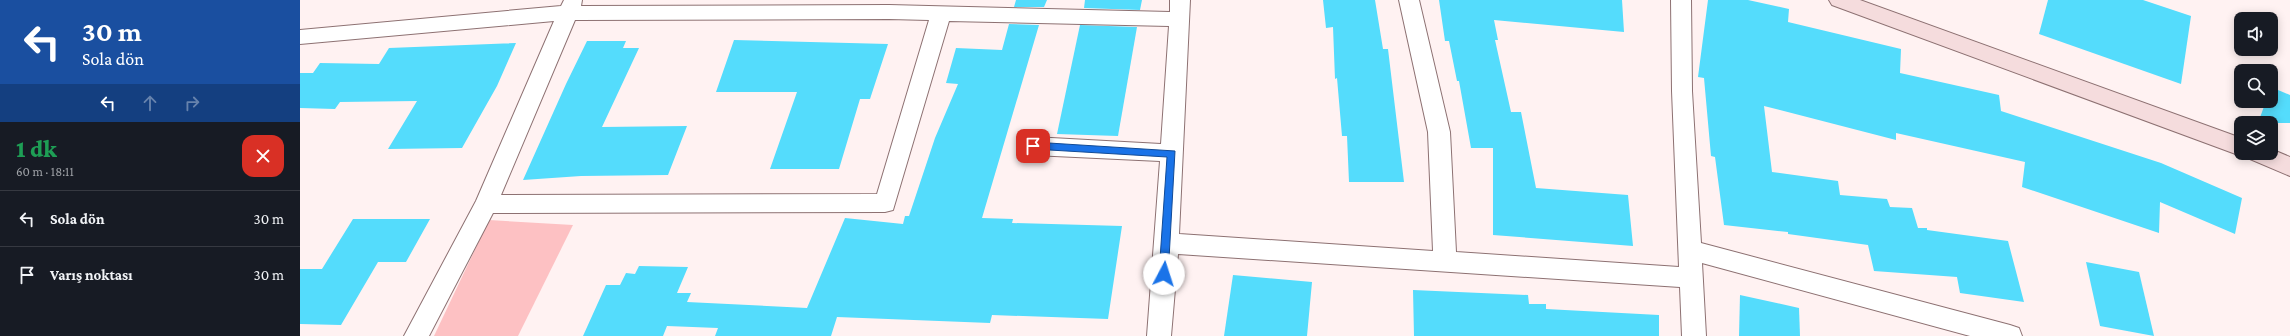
<!DOCTYPE html>
<html lang="tr">
<head>
<meta charset="utf-8">
<style>
  body { margin:0; font-family:"Crimson Pro",serif; background:#20242c; color:#f1f3f6; height:100vh; display:flex; flex-direction:column; font-size:15px; white-space:nowrap }
  * { box-sizing:border-box; margin:0 }
  p { font-size:13px; color:#9ea1a6 }
  .icon { flex:none; width:22px; height:22px; fill:none; stroke:currentColor; stroke-width:2; stroke-linecap:round; stroke-linejoin:round }
  .map { position:relative; flex:1; overflow:hidden }
  .drawer { display:flex; flex-direction:column; background:#171b24; width:300px }
  .drawer>* { flex:none }
  .banner { background:#1a4fa0; color:#fff; overflow:hidden }
  .tools { position:absolute; left:1934px; top:12px; display:grid; gap:8px }
  .tools a { display:grid; place-items:center; width:44px; height:44px; border-radius:8px; background:#171b24; box-shadow:0 2px 10px #0003; font-size:20px }
  .pin { position:absolute; display:grid; place-items:center; width:34px; height:34px; color:#fff; margin:-17px; border-radius:8px; box-shadow:0 2px 6px #0006 }
  .me { position:absolute; width:44px; margin:-22px; rotate:5deg; stroke-linejoin:round; filter:drop-shadow(0 0 3px #0008) }
  .turn { display:flex; align-items:center; gap:14px; height:84px; padding:0 16px; font-size:18px }
  .turn .icon { width:52px; height:52px; stroke-width:2.5 }
  .turn b { display:block; font-size:28px; line-height:34px }
  .lanes { display:flex; align-items:center; height:38px; padding:0 16px; background:#0003; justify-content:center; gap:20px; direction:ltr }
  .lanes .off { opacity:.35 }
  .round { display:grid; place-items:center; flex:none; width:42px; height:42px; border-radius:12px; background:#20242c }
  .head { display:flex; align-items:center; justify-content:space-between; height:68px; padding:0 16px }
  h1 { font-size:24px; font-weight:800; line-height:30px; color:#1e9e55 }
  ul { padding:0; list-style:none }
  li { display:flex; align-items:center; gap:12px; height:56px; padding:0 16px; border-top:1px solid #363941 }
  li div { flex:1 }
  li b { display:block; font-size:15px }
  li em { font-style:normal }
  main { display:flex; flex:1; min-height:0 }
  .map>svg:first-child { display:block }
</style>
</head>
<body>
<main>
<section class="drawer">
<div class="banner">
<div class="turn"><svg class="icon" aria-label="left" viewBox="0 0 24 24"><path d="M17 20v-9H6M10 6l-5 5 5 5"/></svg><div><b>30 m</b>Sola dön</div></div>
<div class="lanes"><svg class="icon" aria-label="left" viewBox="0 0 24 24"><path d="M17 20v-9H6M10 6l-5 5 5 5"/></svg><svg class="icon off" aria-label="ahead" viewBox="0 0 24 24"><path d="M12 20V5M6 11l6-6 6 6"/></svg><svg class="icon off" aria-label="right" viewBox="0 0 24 24"><path d="M7 20v-9h11M14 6l5 5-5 5"/></svg></div>
</div>
<div class="head"><div><h1>1 dk</h1><p>60 m · 18:11</p></div><a class="round" style="background:#d93025;color:#fff"><svg class="icon" aria-label="close" viewBox="0 0 24 24"><path d="M6 6l12 12M18 6L6 18"/></svg></a></div>
<ul>
<li><svg class="icon" aria-label="left" viewBox="0 0 24 24"><path d="M17 20v-9H6M10 6l-5 5 5 5"/></svg><div><b>Sola dön</b></div><em>30 m</em></li>
<li><svg class="icon" aria-label="arrive" viewBox="0 0 24 24"><path d="M6 21V4h12l-3 4 3 4H6"/></svg><div><b>Varış noktası</b></div><em>30 m</em></li>
</ul>
</section>
<div class="map">
<svg width="1990" height="336" viewBox="0 0 1990 336">
  <rect width="100%" height="100%" fill="#fff2f2"/>
  <!-- green -->
  <polygon fill="#fdc1c3" points="189,220 273,225 218,336 134,336"/>
  <!-- building -->
  <g fill="#54dcfc">
    <polygon points="716,0 747,0 744,7 714,7"/>
    <polygon points="785,0 842,0 840,10 784,8"/>
    <polygon points="1023,0 1075,0 1083,49 1088,49 1104,182 1049,182 1047,136 1042,136 1037,78 1035,79 1033,27 1026,28"/>
    <polygon points="1139,0 1322,0 1324,32 1194,20 1198,40 1195,40 1211,112 1221,112 1236,188 1328,195 1333,246 1193,235 1193,148 1171,148 1159,81 1157,81 1149,41 1145,41"/>
    <polygon points="1408,0 1448,0 1489,9 1488,22 1601,49 1600,73 1699,95 1701,111 1861,163 1942,198 1935,234 1860,202 1859,233 1722,187 1725,162 1596,133 1596,140 1464,106 1472,172 1538,181 1540,195 1587,199 1590,207 1612,208 1618,228 1627,228 1627,230 1708,241 1724,302 1660,293 1657,277 1574,271 1568,245 1488,234 1488,232 1424,225 1415,157 1411,156 1404,78 1398,77"/>
    <polygon points="1748,0 1843,0 1891,16 1881,84 1739,34"/>
    <polygon points="709,24 739,25 682,218 713,219 712,223 822,226 808,319 692,315 690,323 537,317 531,336 415,336 418,328 367,326 363,336 283,336 306,285 320,285 326,273 335,274 339,266 388,267 377,293 391,293 387,302 507,308 545,218 603,224 605,216 609,216 635,138 658,84 646,83 656,48 702,50"/>
    <polygon points="780,25 837,27 818,136 757,134"/>
    <polygon points="434,40 588,44 570,99 560,99 539,169 470,169 497,92 416,92"/>
    <polygon points="287,41 326,41 323,48 339,48 302,127 387,126 368,175 281,176 223,180 266,84"/>
    <polygon points="216,43 197,86 162,148 88,149 117,101 40,102 35,109 0,108 0,73 13,73 20,63 79,64 89,48"/>
    <polygon points="1971,87 1990,95 1990,123 1958,123 1966,101 1971,101"/>
    <polygon points="53,219 130,219 106,262 78,262 41,325 0,324 0,269 22,269"/>
    <polygon points="1786,262 1839,272 1854,336 1800,326"/>
    <polygon points="933,275 1012,282 1007,336 924,336"/>
    <polygon points="1113,290 1228,295 1229,304 1246,304 1246,309 1359,315 1359,336 1114,336"/>
    <polygon points="1440,295 1499,308 1500,336 1439,336"/>
  </g>
  <g fill="none" stroke-linecap="round" stroke-linejoin="round">
    <defs>
      <path id="street" d="M264 0H282L281 6 589 5 870 12V0H890L879 234 1133 251 1128 132 1099 0H1119L1150 132 1156 252 1379 267 1372 91 1371 0H1391L1392 91 1401 243 1710 325 1719 328 1722 336H1670L1402 263 1406 336H1382L1380 287 878 254 871 336H847L860 161 733 155 725 152 722 146 725 140 733 137 861 144 869 26 649 21 593 210 585 212 193 213 129 336H104L176 201 254 21 0 44V30L261 6ZM589 19 629 20 577 194 201 195 275 20Z"/>
      <polygon id="secondary" points="1529,0 1560,0 1941,138 1941,153 1971,153 1971,149 1990,157 1990,176 1950,159 1947,154 1941,156 1933,153 1532,5"/>
    </defs>
    <!-- street casing -->
    <use href="#street" stroke="#8d7172" stroke-width="2"/>
    <!-- secondary casing -->
    <use href="#secondary" stroke="#8d7172" stroke-width="2"/>
    <!-- street -->
    <use href="#street" fill="#fff" fill-rule="evenodd"/>
    <!-- secondary -->
    <use href="#secondary" fill="#f5dcdd" fill-rule="evenodd"/>
  </g>
  <!-- route -->
  <polygon fill="#1a73e8" stroke="#114b97" points="733,142 875,151 868,277 861,277 859,274 867,157 733,149 728,146"/>
</svg>
<div class="tools">
<a><svg class="icon" aria-label="sound" viewBox="0 0 24 24"><path d="M4 9h4l5-4v14l-5-4H4zM17 9q2 3 0 6"/></svg></a>
<a><svg class="icon" aria-label="search" viewBox="0 0 24 24"><circle cx="10" cy="10" r="6"/><path d="M15 15l6 6"/></svg></a>
<a><svg class="icon" aria-label="layers" viewBox="0 0 24 24"><path d="M12 4l9 5-9 5-9-5zM3 14l9 5 9-5"/></svg></a>
</div>
<div class="pin" style="left:733px;top:146px;background:#d93025"><svg class="icon" aria-label="arrive" viewBox="0 0 24 24"><path d="M6 21V4h12l-3 4 3 4H6"/></svg></div>
<svg class="me" style="left:864px;top:274px" viewBox="-20 -20 40 40"><circle r="19" fill="#fff"/><path d="M0-13L10 11 0 6-10 11z" fill="#1a73e8"/></svg>
</div>
</main>
</body>
</html>
